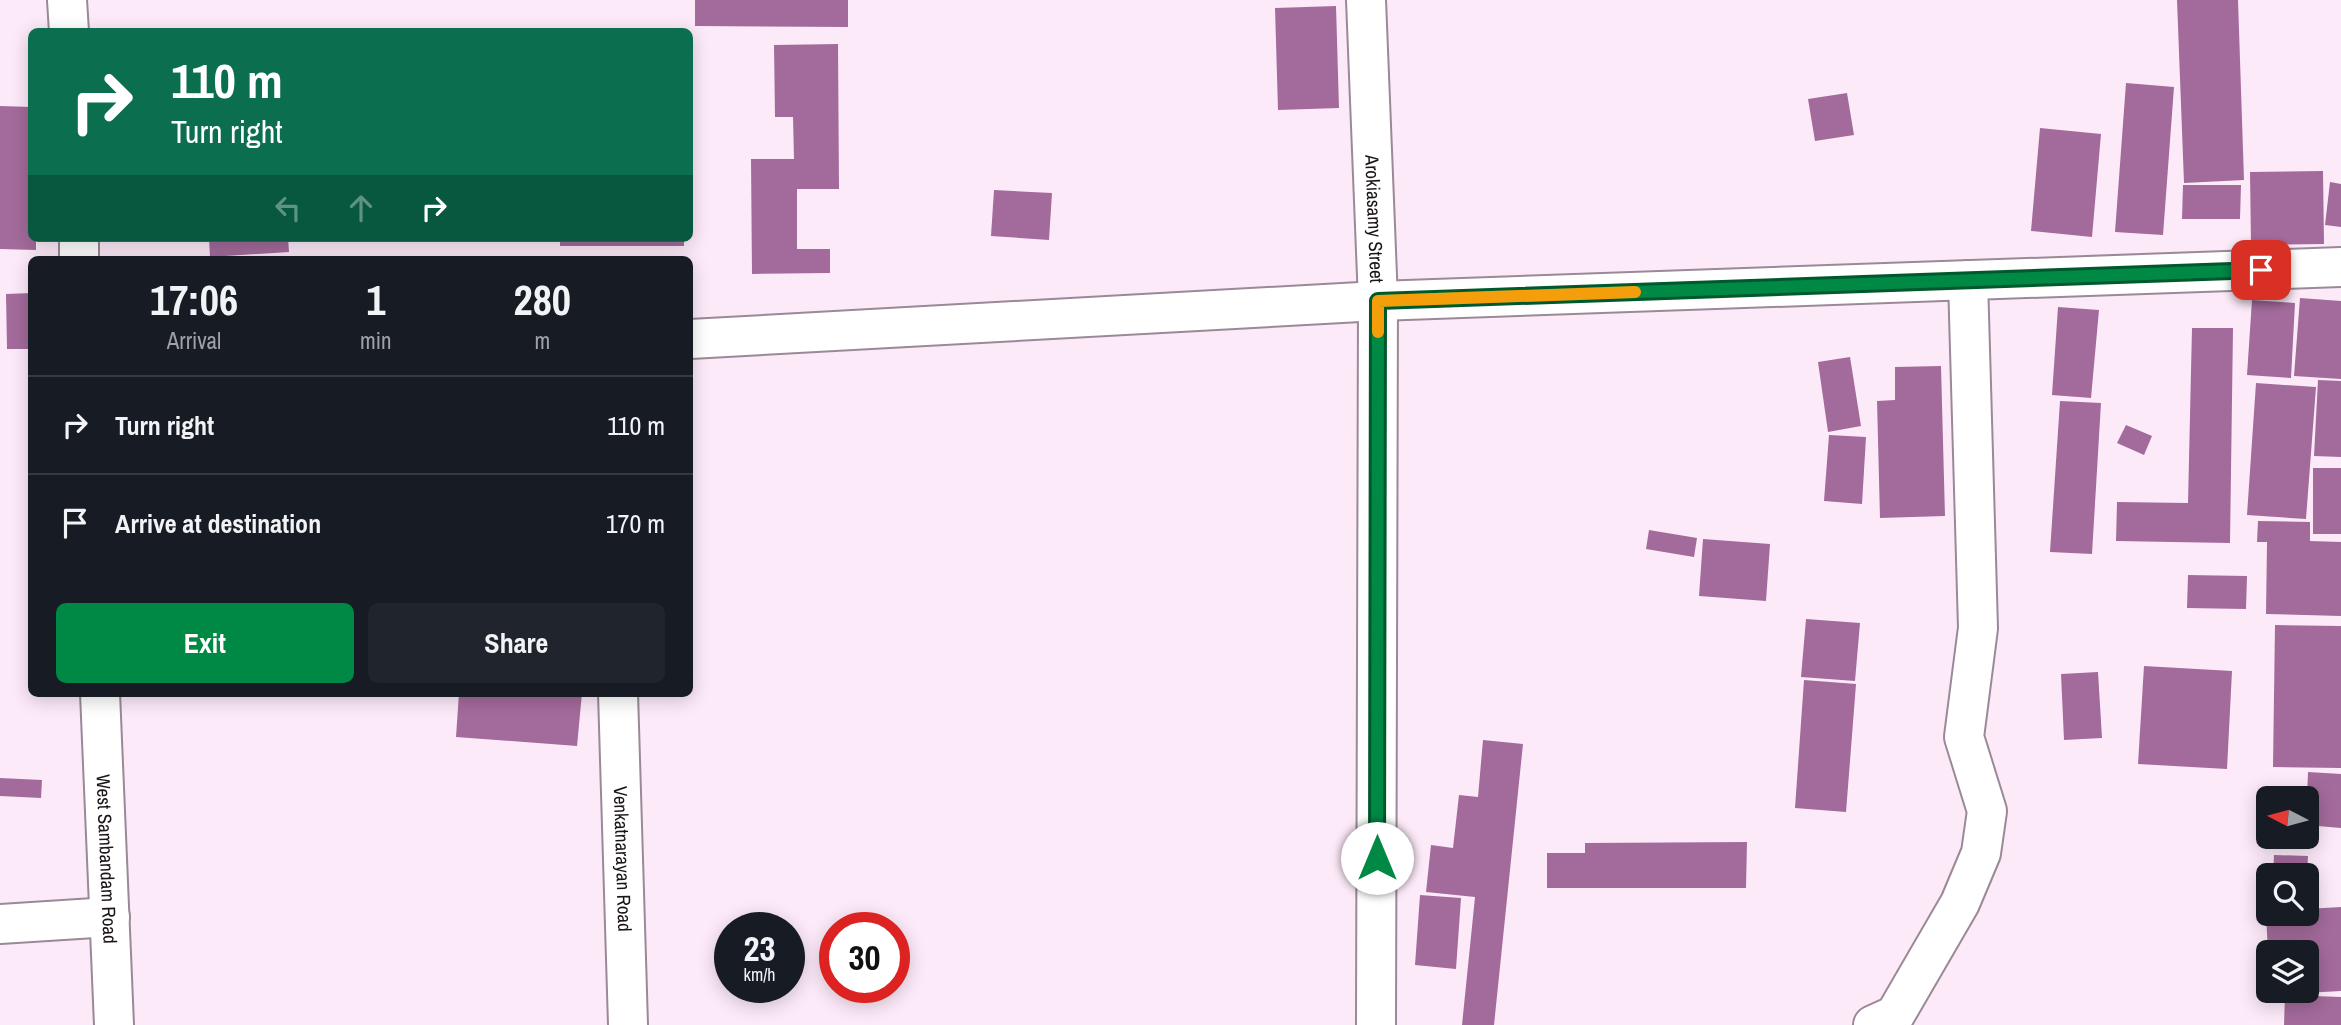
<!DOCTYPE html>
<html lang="en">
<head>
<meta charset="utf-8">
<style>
  body { margin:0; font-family:"Archivo Narrow",sans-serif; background:#20242c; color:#f1f3f6; height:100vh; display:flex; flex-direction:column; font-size:26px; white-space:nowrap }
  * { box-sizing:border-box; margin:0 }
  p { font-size:23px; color:#9ea1a6 }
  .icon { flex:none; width:38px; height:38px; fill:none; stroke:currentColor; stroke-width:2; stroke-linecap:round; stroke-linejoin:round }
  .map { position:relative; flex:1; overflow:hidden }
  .drawer { position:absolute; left:28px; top:256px; width:665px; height:441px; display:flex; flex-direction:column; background:#171b24; border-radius:10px; box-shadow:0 4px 18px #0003 }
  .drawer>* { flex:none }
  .guide { position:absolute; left:28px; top:28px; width:665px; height:214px; border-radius:10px; box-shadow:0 4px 18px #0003; background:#0b6e4f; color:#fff; overflow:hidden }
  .needle { width:46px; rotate:276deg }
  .controls { position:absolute; left:2256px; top:786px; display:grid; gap:14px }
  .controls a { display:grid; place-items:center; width:63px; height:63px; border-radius:10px; background:#171b24; box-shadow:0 4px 18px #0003; font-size:35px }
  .speed { position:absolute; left:714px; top:912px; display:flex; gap:14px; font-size:35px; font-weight:700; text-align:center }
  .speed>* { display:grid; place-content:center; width:91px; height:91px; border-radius:50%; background:#171b24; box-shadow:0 4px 18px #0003; line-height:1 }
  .speed small { font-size:18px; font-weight:400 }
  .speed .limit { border:10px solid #d22; background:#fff; color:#111 }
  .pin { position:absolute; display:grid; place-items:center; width:60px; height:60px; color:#fff; margin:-30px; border-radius:14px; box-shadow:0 4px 10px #0006 }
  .me { position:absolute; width:77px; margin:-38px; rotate:0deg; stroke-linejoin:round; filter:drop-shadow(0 0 5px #0008) }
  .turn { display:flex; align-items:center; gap:24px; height:147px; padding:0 28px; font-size:32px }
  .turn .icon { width:91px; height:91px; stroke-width:2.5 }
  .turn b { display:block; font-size:49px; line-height:60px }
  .lanes { display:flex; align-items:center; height:66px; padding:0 28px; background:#0003; justify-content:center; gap:35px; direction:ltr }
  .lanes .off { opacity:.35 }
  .eta { display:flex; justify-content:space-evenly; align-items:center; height:119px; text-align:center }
  .eta b { font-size:42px; font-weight:700; line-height:49px }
  .button { display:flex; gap:14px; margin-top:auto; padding:14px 28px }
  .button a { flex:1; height:80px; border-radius:10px; background:#008845; color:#fff; font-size:28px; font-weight:700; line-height:80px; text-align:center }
  .button a+a { background:#20242c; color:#f1f3f6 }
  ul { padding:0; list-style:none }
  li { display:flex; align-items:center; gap:21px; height:98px; padding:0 28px; border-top:2px solid #363941 }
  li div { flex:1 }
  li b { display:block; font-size:26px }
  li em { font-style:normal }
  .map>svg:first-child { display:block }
</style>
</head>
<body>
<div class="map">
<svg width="2341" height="1025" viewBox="0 0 2341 1025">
  <rect width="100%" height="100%" fill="#fdeaf9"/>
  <!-- building -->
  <g fill="#a36b9b">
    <polygon points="695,0 848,0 848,27 695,26"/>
    <polygon points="2177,0 2238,0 2244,180 2184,183"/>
    <polygon points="1336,6 1339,108 1278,110 1275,8"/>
    <polygon points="838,44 839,189 797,189 797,249 830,249 830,273 752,274 751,159 794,159 793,117 775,117 774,45"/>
    <polygon points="2126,83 2174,87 2163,235 2115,232"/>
    <polygon points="1847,93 1854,135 1815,141 1808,99"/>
    <polygon points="0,106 32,107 32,238 36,238 36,250 0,249"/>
    <polygon points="2040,128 2101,134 2092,237 2031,231"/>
    <polygon points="2323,171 2324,244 2251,245 2250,172"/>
    <polygon points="2330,182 2341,184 2341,227 2325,225"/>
    <polygon points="2183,185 2241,185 2240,219 2182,219"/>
    <polygon points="994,190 1052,193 1049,240 991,236"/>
    <polygon points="209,238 288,238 289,252 210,257"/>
    <rect x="560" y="238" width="124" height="8"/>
    <polygon points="32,293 32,349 7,349 6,294"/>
    <polygon points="2300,298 2341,301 2341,379 2294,376"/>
    <polygon points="2252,300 2295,303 2291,378 2247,375"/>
    <polygon points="2058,307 2099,310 2091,398 2052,395"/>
    <polygon points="2192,328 2233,328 2230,543 2116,541 2117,502 2188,503"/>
    <polygon points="1850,357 1861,426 1828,432 1818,362"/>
    <polygon points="1941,366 1945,516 1880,518 1877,401 1895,400 1895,367"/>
    <polygon points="2318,380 2341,381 2341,457 2314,456"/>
    <polygon points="2256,383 2316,387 2306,519 2247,515"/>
    <polygon points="2060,401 2101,403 2092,554 2050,552"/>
    <polygon points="2126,425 2152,436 2144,455 2117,443"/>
    <polygon points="1829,435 1866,437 1862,504 1824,501"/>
    <rect x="2313" y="468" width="28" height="66"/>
    <polygon points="2258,521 2310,522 2310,541 2341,542 2341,616 2266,614 2267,542 2257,542"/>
    <polygon points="1649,530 1697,538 1694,557 1646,549"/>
    <polygon points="1703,539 1770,544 1766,601 1699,596"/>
    <polygon points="2188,575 2247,576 2246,609 2187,608"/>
    <polygon points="1806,619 1860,623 1855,681 1801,677"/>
    <polygon points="2275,625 2341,626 2341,768 2273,767"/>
    <polygon points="2144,666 2232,671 2227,769 2138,764"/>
    <polygon points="2098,672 2102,738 2064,740 2061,674"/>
    <polygon points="1804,680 1856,684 1846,812 1795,808"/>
    <polygon points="459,693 582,693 577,746 456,737"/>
    <polygon points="1483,740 1523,744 1494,1025 1462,1025 1475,897 1426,892 1431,845 1453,848 1459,795 1478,797"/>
    <polygon points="2308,772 2341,774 2341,828 2306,825"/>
    <polygon points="0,778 42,780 41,798 0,796"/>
    <polygon points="1747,842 1746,888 1547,888 1547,853 1585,853 1585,843"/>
    <polygon points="2274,855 2308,856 2307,875 2273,875"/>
    <polygon points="1420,895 1461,898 1456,969 1415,965"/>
    <polygon points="2341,907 2341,991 2270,995 2270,990 2306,990 2306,952 2268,952 2266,914 2306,914 2306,909"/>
    <polygon points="2285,995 2341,997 2341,1025 2284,1025"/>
  </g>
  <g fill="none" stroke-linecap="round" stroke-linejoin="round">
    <defs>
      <g id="minor">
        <polyline points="67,0 69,32"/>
        <path id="s1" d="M1366 0 1378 301 1376 1025"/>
        <polyline points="79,238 79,259"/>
        <polyline points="690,339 1378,301 2341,267"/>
        <path id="s2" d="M100 693 114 1025"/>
        <path id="s3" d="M618 693 628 1025"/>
        <polyline points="0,924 110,917"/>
        <polyline points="1873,1025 1895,1015 1960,903 1981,853 1987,811 1964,737 1978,628 1968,280"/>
      </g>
    </defs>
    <!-- minor casing -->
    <use href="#minor" stroke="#9a8997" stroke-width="42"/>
    <!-- minor -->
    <use href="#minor" stroke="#fff" stroke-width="38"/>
  </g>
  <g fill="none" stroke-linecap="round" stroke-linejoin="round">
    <defs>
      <polyline id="route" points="1377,858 1378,301 2261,270"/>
    </defs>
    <!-- route casing -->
    <use href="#route" stroke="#00582d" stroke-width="18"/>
    <!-- route -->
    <use href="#route" stroke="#008845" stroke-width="12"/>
    <!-- slow -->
    <polyline stroke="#f59e0b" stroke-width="12" points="1378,332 1378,301 1635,292"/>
  </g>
  <g text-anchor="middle" stroke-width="7" stroke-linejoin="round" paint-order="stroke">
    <!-- street labels -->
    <g font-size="19" fill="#1b151a" stroke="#fff">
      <text dy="7" stroke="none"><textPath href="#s1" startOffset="219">Arokiasamy Street</textPath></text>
      <text dy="7" stroke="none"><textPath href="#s2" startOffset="166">West Sambandam Road</textPath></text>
      <text dy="7" stroke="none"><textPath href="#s3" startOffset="166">Venkatnarayan Road</textPath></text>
    </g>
  </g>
</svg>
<div class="controls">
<a><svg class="needle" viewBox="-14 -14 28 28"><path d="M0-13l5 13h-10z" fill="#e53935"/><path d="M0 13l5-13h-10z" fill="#9ea1a6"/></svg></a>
<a><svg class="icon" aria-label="search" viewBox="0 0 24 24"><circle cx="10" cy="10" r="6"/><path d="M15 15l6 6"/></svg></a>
<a><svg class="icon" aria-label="layers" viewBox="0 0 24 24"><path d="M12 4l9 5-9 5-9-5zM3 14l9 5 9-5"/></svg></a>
</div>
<div class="speed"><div>23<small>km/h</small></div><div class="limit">30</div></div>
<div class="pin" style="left:2261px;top:270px;background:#d93025"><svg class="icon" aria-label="arrive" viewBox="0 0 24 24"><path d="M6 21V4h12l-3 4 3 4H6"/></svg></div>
<svg class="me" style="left:1377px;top:858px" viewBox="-20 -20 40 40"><circle r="19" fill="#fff"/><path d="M0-13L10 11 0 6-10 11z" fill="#008845"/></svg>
<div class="guide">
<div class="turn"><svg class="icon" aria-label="right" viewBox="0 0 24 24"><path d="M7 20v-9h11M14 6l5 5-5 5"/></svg><div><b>110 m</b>Turn right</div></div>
<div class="lanes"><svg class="icon off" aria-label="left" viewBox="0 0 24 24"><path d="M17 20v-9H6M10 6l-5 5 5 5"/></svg><svg class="icon off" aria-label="ahead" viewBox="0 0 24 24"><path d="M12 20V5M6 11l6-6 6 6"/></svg><svg class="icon" aria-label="right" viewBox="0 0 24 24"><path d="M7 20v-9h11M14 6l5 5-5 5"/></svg></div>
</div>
<section class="drawer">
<div class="eta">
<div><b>17:06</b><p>Arrival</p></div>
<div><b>1</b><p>min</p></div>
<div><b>280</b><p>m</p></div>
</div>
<ul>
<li><svg class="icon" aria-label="right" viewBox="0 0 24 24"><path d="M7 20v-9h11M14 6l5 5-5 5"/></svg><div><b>Turn right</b></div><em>110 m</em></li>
<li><svg class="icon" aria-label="arrive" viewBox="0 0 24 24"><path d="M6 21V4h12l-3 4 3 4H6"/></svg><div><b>Arrive at destination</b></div><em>170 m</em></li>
</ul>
<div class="button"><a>Exit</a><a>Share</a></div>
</section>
</div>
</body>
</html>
